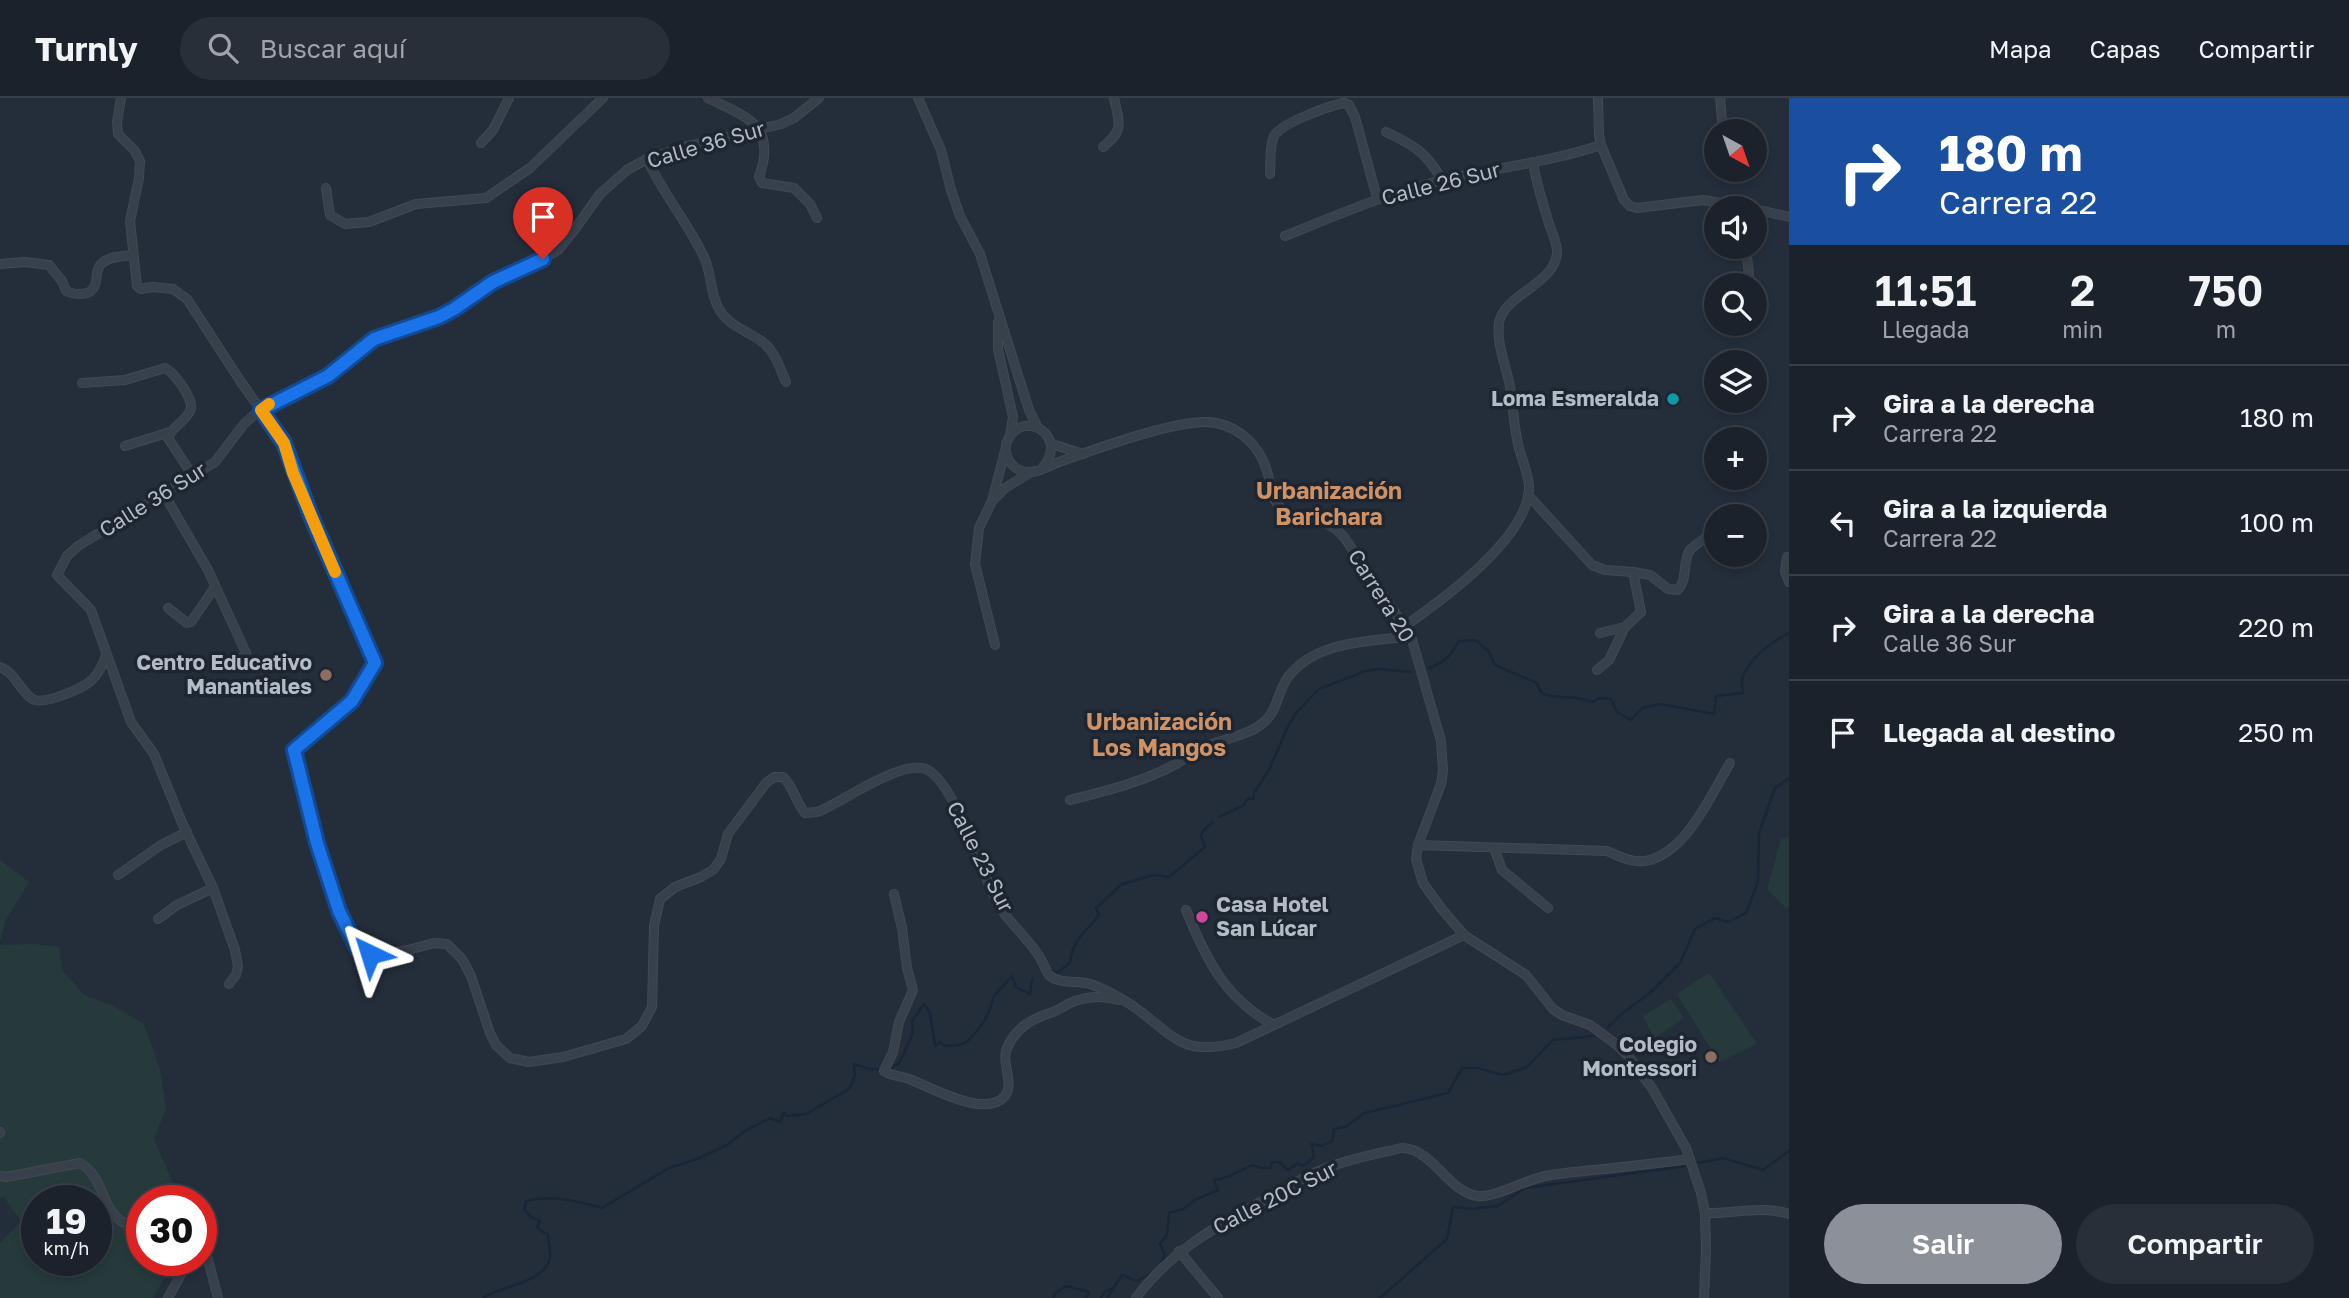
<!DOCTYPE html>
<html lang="es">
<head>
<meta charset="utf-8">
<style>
  body { margin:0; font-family:"Golos Text",sans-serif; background:#282f38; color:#f1f3f6; height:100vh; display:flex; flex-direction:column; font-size:26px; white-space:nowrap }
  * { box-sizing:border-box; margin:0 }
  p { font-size:23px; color:#a0a4a9 }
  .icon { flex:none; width:38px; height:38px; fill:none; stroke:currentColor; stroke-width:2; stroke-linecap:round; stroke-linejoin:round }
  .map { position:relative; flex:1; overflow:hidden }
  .details { display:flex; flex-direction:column; background:#1b222c; width:560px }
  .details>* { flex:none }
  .top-card { background:#1a4fa0; color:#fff; overflow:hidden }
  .needle { width:46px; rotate:140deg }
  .tools { position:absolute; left:1704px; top:21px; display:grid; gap:14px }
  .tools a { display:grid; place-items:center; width:63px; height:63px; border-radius:50%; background:#1b222c; box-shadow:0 4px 10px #0003,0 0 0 2px #393f48; font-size:35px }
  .speed { position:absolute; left:21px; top:1087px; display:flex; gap:14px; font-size:35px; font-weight:700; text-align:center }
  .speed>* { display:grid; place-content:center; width:91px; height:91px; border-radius:50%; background:#1b222c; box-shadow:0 4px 10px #0003,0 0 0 2px #393f48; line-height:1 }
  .speed small { font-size:18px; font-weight:400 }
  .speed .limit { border:10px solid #d22; background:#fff; color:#111 }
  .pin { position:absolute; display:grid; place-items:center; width:60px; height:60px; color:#fff; margin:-72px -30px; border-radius:50% 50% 50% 0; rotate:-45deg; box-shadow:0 0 7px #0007 }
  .pin .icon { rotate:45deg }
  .me { position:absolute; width:77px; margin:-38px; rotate:319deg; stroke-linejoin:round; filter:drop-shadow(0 0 5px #0008) }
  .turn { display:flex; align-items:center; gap:24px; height:147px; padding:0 35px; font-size:32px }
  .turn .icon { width:91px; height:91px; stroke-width:2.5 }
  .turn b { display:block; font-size:49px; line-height:60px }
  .eta { display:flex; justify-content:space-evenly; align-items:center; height:119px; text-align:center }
  .eta b { font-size:42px; font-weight:600; line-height:49px }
  .cta { display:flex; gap:14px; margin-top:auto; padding:14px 35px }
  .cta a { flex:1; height:80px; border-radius:42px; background:#8c9099; color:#fff; font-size:28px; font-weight:600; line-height:80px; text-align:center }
  .cta a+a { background:#282f38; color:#f1f3f6 }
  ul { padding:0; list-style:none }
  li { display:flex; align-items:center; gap:21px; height:105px; padding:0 35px; border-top:2px solid #393f48 }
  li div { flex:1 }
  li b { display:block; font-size:26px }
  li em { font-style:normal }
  header { display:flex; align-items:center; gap:42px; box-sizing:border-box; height:98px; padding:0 35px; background:#1b222c; border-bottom:2px solid #393f48 }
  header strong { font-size:33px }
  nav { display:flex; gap:38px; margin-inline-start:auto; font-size:24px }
  .search { width:490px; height:63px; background:#282f38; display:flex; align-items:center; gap:18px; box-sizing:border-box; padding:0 24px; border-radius:38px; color:#a0a4a9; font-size:26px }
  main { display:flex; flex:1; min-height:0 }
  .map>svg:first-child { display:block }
</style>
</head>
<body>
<header>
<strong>Turnly</strong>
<div class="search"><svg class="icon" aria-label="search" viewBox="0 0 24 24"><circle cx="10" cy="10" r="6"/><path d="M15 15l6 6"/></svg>Buscar aquí</div>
<nav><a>Mapa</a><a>Capas</a><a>Compartir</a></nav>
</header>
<main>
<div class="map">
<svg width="1789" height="1200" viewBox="0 0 1789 1200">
  <rect width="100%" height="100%" fill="#242e3b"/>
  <!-- green -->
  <g fill="#263a3c" fill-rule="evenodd">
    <polygon points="1789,739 1789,809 1786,810 1767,791 1781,741"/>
    <polygon points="0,762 29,784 6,821 0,843"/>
    <path d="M34 846 59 849 62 872 84 897 113 908 144 926 160 972 166 1010 154 1041 170 1078 177 1102H142V1162H175L153 1200H0V1145L21 1123 4 1099 0 1100V847ZM37 1102H96V1162H37Z"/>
    <polygon points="1709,875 1757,946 1719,964 1677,896"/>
    <polygon points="1671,901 1684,920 1654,940 1643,918"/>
  </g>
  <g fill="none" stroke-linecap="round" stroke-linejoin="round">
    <!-- stream -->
    <g stroke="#182638" stroke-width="2.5">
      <path d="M1429 570C1445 564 1451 557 1459 543L1476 542 1489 554 1495 567 1537 585C1539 591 1541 596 1547 597 1562 601 1576 597 1593 604L1599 600 1611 601 1617 614 1631 622 1642 610 1661 606 1714 616 1716 598 1743 595C1742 590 1741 583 1743 578 1751 559 1772 544 1789 535"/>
      <polyline points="1219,719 1244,707 1247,701 1253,701 1254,695 1270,670 1288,628 1296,615 1319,591 1366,573 1379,571 1411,574"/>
      <path d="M1048 871 1057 875 1070 865C1072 842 1086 834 1099 817L1096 810 1122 786 1154 777 1169 779 1205 749 1201 738 1203 733 1213 724"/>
      <polyline points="1608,929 1624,914 1650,895 1680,865 1695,831 1715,820 1728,824 1746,815 1758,784 1759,735 1775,690 1789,680"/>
      <polyline points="1699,1065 1723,1060 1763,1072 1789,1053"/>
      <path d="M1158 1170 1165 1158 1160 1146 1167 1137 1169 1115 1183 1111 1195 1102 1218 1092 1214 1082C1231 1080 1237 1073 1253 1067L1261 1070H1270L1272 1064H1279L1288 1072 1298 1065 1303 1068 1314 1059 1311 1046 1322 1048 1332 1043 1334 1031 1345 1029 1365 1015 1448 995 1462 970H1477L1503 977 1527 969 1553 942 1594 938"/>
      <path d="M483 1200C502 1187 545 1185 550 1160 551 1153 548 1143 548 1137L537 1130 540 1123 531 1119 524 1111 526 1103C552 1096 577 1103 602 1110L669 1070 697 1061 727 1047 745 1033 770 1020 780 1024 784 1014 787 1018 806 1016 849 991 855 978 854 966 870 971 888 972 899 965 913 936 912 923 924 906 930 915 935 948 941 944 943 947C951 948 958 949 966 944 977 936 993 912 993 899L1012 878 1016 889 1030 896 1032 881"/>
      <polyline points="1054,1200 1054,1196 1066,1188 1089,1194 1086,1200"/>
      <polyline points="1101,1200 1104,1194 1111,1191"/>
      <polyline points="1107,1200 1122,1177 1137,1183 1154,1174"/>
      <polyline points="1380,1200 1447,1141 1453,1109 1472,1111 1498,1108 1525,1090 1685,1068"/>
    </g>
    <defs>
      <g id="street">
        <path d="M121 0 117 24 118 36 135 53 140 63 139 80 130 123 137 188 141 191 152 189 173 191 187 201 241 284 284 345 294 375 320 439 375 565 352 603 294 652 317 745 339 813 357 850 363 854 379 857 408 852 434 845 447 846 462 861 471 878 490 935 496 947 510 960 529 964 563 959 626 941 642 928 652 909 654 828 660 801 675 789 701 779 713 772 721 761 728 736 766 685 774 679H783C794 689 795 703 805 715 810 714 815 715 820 713 842 704 905 659 928 672 957 689 981 776 999 808 1010 826 1028 840 1039 858 1043 864 1045 871 1049 877 1060 887 1077 882 1090 886 1106 891 1119 899 1133 908 1174 937 1180 959 1236 945L1464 837"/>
        <path d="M708 0C749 20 777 28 759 79L762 85 794 90 810 106 817 120"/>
        <polyline points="918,0 941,52 951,92 960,118 980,156 1029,312 1038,330"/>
        <polyline points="1598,0 1599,37 1601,47 1624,102 1630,108 1637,110 1703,102 1750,110"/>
        <polyline points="1720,0 1723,33"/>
        <path d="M1386 34C1414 47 1427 55 1442 82"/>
        <polyline points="481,45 493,32 509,0"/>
        <path d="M1103 49C1125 32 1119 24 1114 0"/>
        <path d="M647 61C663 96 688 125 704 159 712 176 710 196 719 211 730 230 750 233 765 246 776 256 780 271 786 284"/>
        <path d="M1270 76C1271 65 1269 48 1274 38 1281 25 1329 8 1344 5L1349 7 1355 19 1377 100"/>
        <polyline points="326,90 330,117 345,126 369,124 416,106 486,100 530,70 603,0"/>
        <polyline points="1755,111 1789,119"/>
        <path d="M1285 138C1337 117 1388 95 1443 82 1496 70 1550 64 1601 47"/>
        <polyline points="1746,149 1750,187"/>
        <path d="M0 166 25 164 49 167 62 183 66 193C75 197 91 199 95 187 98 180 95 172 101 166 109 158 124 158 133 157"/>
        <polyline points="998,224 998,251 1013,319 1010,338"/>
        <path d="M82 285 125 282 165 270C174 274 196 303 190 313 185 324 172 328 168 340L193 378"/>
        <polyline points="1052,346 1083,356"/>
        <polyline points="125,348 170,334"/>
        <path d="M1043 369C1068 340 1028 312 1010 338 998 355 1013 376 1032 374 1041 373 1053 366 1062 363 1096 351 1184 318 1216 325 1241 330 1260 349 1267 373 1271 385 1270 399 1279 408 1296 428 1321 412 1344 439L1411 538 1441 643 1443 673 1441 686 1418 747 1416 761 1423 785 1441 810 1464 837 1526 877 1553 911 1562 917 1590 927 1617 947 1628 958 1652 990 1686 1050 1701 1095 1705 1115 1706 1151 1704 1200"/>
        <polyline points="164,396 208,472 246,555 244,559 230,561"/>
        <polyline points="1528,397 1592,467 1605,472 1633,474 1641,514 1625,529 1609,562 1597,572"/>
        <polyline points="992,403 1005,390 1031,374"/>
        <polyline points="1787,459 1785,473 1789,484"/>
        <path d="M1633 474 1650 477 1668 491 1678 492C1688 481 1682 464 1690 452 1694 448 1700 444 1704 441"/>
        <polyline points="168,510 187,525 191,524 215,489"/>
        <path d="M1405 528C1442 502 1530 439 1529 388 1528 374 1521 360 1518 346 1514 329 1513 311 1511 294 1508 272 1496 248 1499 225 1504 195 1558 186 1557 152 1556 143 1552 134 1549 126 1543 105 1536 85 1533 64"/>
        <polyline points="1600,535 1625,529"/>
        <polyline points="995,547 975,466 979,430 992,403 1005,353"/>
        <path d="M0 569C15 575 19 591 31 600 42 609 83 590 92 582 99 575 103 566 106 557"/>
        <path d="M1070 702C1105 693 1143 684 1176 666 1185 661 1193 653 1203 649 1222 642 1247 638 1263 625 1278 613 1277 594 1288 579 1316 542 1369 544 1411 538"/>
        <path d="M1418 747 1607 753C1619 758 1632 765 1645 763 1686 756 1711 697 1730 665"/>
        <polyline points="1494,750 1502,772 1548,810"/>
        <polyline points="118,777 161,747 187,734"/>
        <path d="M894 796 902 830 907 870 913 892 899 924 893 954 884 973C891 978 901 978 909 981 930 989 984 1020 1004 999 1015 987 1002 967 1006 953 1014 930 1033 920 1053 914 1058 912 1063 909 1068 906 1084 898 1101 897 1119 902"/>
        <path d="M1186 812C1206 861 1225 901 1274 927"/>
        <polyline points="158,821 177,807 213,790"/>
        <polyline points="229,886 236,877 238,868 235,852 213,790 183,727 154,656 131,624 91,512 57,477 67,458 78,448 215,364 244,326 261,311 328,278 374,241 439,219 454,211 493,184 543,161 558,152 575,131 600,96 627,72 647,61 684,49 781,26 794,20 819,0"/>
        <polyline points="0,1034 0,1035"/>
        <path d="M0 1078 6 1079 80 1065C105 1080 100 1108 121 1123 126 1127 135 1128 142 1130"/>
        <path d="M1705 1115C1733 1116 1762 1107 1789 1116"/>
        <polyline points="201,1144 206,1154 218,1200"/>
        <polyline points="1179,1153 1218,1200"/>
        <polyline points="168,1200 189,1162"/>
        <path d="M1136 1200C1170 1153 1221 1125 1272 1098 1289 1089 1306 1077 1324 1071 1349 1061 1376 1056 1402 1050 1434 1051 1447 1094 1478 1098 1494 1100 1526 1082 1545 1078 1561 1075 1577 1074 1593 1072 1626 1069 1658 1065 1690 1061"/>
      </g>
    </defs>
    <!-- street casing -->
    <use href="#street" stroke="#414954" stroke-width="10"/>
    <!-- street -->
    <use href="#street" stroke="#38404b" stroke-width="8"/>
  </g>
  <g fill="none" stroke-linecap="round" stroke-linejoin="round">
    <defs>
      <polyline id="route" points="370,856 357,850 339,813 317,745 294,652 352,603 375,565 311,418 284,345 261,312 328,278 374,241 439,219 454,211 493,184 543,161"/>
    </defs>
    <!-- route casing -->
    <use href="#route" stroke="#114b97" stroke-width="18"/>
    <!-- route -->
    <use href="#route" stroke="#1a73e8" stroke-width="12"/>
    <!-- slow -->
    <polyline stroke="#f59e0b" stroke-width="12" points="269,306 261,312 284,345 293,375 335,474"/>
  </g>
  <!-- markers -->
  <circle fill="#0f9aa8" stroke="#1d2530" stroke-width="2.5" cx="1673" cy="301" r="7"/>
  <g fill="#8d6e63" stroke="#1d2530" stroke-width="2.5">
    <circle cx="326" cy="577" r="7"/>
    <circle cx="1711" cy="959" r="7"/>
  </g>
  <circle fill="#d1479c" stroke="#1d2530" stroke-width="2.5" cx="1202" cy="819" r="7"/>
  <g text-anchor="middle" stroke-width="7" stroke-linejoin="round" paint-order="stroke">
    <!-- street labels -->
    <g font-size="21" fill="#b3bbc7" stroke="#1d2530">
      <text transform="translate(706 47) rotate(-16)" y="7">Calle 36 Sur</text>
      <text transform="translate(1441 86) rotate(-14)" y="7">Calle 26 Sur</text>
      <text transform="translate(153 402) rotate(-32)" y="7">Calle 36 Sur</text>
      <text transform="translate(1381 498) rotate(58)" y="7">Carrera 20</text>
      <text transform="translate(980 759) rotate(63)" y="7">Calle 23 Sur</text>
      <text transform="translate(1275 1100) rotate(-27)" y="7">Calle 20C Sur</text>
    </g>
    <!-- poi labels -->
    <g font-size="21" font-weight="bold" fill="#b3bbc7" stroke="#1d2530" text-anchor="end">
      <text x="1659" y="308">Loma Esmeralda</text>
      <text x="312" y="572">Centro Educativo<tspan x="312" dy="24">Manantiales</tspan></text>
      <text x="1216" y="814" text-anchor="start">Casa Hotel<tspan x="1216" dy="24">San Lúcar</tspan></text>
      <text x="1697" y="954">Colegio<tspan x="1697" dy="24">Montessori</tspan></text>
    </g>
    <!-- neighbourhood labels -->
    <g font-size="23" font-weight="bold" fill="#d09265" stroke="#1d2530">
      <text x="1329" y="401">Urbanización<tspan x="1329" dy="26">Barichara</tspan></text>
      <text x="1159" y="632">Urbanización<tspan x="1159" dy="26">Los Mangos</tspan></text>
    </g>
  </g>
</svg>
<div class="tools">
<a><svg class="needle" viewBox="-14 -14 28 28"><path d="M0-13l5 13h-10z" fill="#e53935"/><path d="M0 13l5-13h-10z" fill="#a0a4a9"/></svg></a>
<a><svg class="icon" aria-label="sound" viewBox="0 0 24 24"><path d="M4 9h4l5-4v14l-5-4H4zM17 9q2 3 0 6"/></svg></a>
<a><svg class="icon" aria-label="search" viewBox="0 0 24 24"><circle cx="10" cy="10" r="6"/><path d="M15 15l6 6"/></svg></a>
<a><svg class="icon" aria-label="layers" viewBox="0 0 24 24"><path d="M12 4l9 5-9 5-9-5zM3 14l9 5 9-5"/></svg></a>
<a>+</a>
<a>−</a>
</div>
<div class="speed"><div>19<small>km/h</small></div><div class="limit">30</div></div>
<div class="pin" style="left:543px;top:161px;background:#d93025"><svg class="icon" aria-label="arrive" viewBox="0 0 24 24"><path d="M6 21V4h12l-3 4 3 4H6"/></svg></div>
<svg class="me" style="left:370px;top:856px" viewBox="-20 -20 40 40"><path d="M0-17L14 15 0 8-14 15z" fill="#1a73e8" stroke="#fff" stroke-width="4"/></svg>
</div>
<section class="details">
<div class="top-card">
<div class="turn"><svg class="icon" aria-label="right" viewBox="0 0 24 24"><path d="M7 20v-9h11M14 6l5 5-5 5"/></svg><div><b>180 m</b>Carrera 22</div></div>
</div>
<div class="eta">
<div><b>11:51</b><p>Llegada</p></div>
<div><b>2</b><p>min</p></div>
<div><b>750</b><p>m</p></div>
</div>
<ul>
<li><svg class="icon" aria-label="right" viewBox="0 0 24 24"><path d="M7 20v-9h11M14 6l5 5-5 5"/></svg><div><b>Gira a la derecha</b><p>Carrera 22</p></div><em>180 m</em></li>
<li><svg class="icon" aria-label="left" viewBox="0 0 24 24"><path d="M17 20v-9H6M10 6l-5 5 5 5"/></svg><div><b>Gira a la izquierda</b><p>Carrera 22</p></div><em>100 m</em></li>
<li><svg class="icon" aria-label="right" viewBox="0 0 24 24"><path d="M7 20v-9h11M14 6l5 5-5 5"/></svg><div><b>Gira a la derecha</b><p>Calle 36 Sur</p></div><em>220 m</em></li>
<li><svg class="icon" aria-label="arrive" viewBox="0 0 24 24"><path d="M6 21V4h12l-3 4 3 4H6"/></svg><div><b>Llegada al destino</b></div><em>250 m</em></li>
</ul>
<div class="cta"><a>Salir</a><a>Compartir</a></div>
</section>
</main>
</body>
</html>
